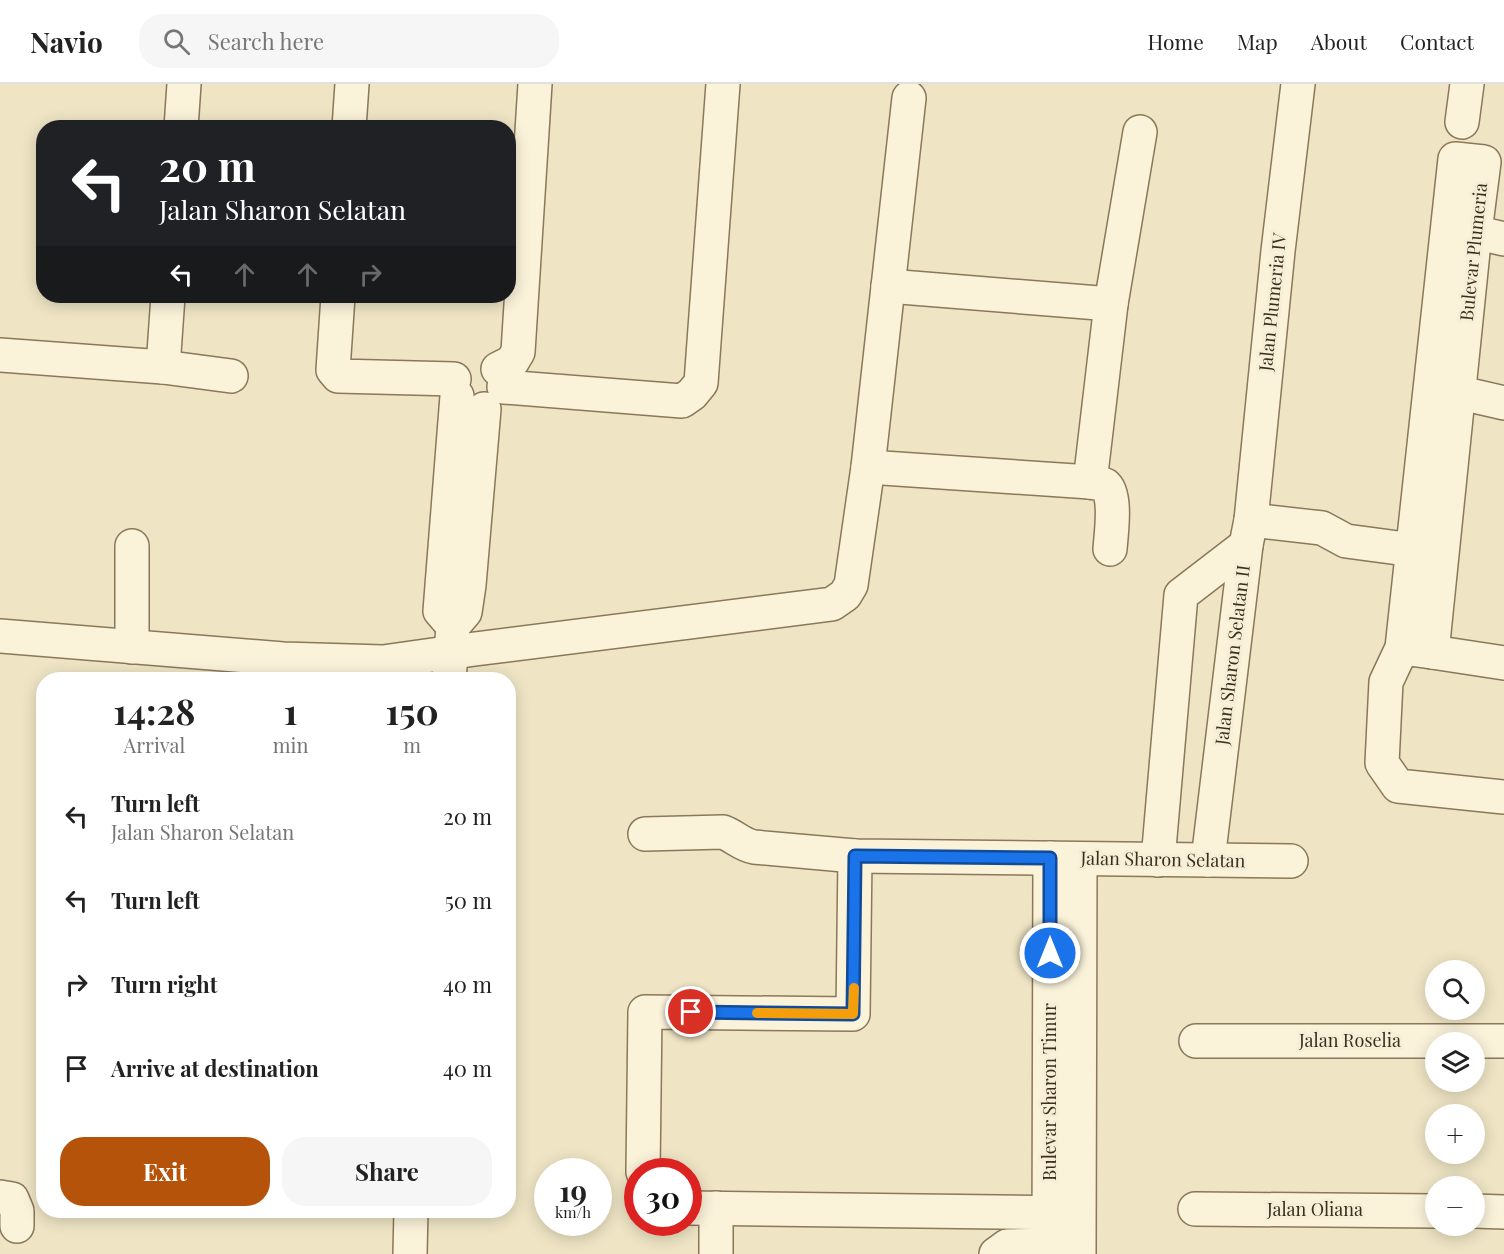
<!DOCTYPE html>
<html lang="en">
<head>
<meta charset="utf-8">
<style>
  body { margin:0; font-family:"Playfair Display",serif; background:#f6f6f6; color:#222; height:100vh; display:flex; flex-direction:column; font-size:22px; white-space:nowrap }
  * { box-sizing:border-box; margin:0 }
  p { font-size:20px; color:#767676 }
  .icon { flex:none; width:33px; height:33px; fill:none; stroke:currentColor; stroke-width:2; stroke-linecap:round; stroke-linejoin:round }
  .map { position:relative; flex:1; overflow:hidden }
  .drawer { position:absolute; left:36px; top:588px; width:480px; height:546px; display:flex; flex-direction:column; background:#fff; border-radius:24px; box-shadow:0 3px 15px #0003 }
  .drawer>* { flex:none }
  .guide { position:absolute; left:36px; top:36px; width:480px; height:183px; border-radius:24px; box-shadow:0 3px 15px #0003; background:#202124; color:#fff; overflow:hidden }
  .fabs { position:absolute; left:1425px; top:876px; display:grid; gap:12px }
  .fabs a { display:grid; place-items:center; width:60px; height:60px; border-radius:50%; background:#fff; box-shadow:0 3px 15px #0003; font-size:30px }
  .speed { position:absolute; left:534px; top:1074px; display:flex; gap:12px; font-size:30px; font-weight:700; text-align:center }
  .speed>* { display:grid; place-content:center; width:78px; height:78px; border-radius:50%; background:#fff; box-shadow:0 3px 15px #0003; line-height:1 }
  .speed small { font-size:15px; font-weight:400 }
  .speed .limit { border:9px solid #d22; background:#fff; color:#111 }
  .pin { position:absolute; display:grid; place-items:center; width:51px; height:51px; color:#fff; margin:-26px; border:3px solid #fff; border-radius:50%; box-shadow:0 2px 6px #0007 }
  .me { position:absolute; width:66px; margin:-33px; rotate:0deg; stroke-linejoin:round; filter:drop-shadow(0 0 4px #0008) }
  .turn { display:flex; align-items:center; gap:21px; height:126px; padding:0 24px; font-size:27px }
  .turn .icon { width:78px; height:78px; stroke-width:2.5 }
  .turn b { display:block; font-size:42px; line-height:51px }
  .lanes { display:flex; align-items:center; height:57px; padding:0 24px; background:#0003; justify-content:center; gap:30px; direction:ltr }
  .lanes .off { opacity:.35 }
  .eta { display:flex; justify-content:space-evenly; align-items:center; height:102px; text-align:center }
  .eta b { font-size:36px; font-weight:700; line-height:42px }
  .primary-button { display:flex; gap:12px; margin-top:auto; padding:12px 24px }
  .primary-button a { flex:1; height:69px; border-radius:24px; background:#b45309; color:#fff; font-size:24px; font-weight:700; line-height:69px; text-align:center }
  .primary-button a+a { background:#f6f6f6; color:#222 }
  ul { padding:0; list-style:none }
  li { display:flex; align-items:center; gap:18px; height:84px; padding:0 24px }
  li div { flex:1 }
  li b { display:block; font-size:22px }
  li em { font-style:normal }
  header { display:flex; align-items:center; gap:36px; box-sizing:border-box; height:84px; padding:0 30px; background:#fff; border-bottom:2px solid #e0e0e0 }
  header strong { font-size:28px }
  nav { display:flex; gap:33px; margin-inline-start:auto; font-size:21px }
  .search { width:420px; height:54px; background:#f6f6f6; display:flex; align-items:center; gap:15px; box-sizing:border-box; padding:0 21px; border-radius:24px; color:#767676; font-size:22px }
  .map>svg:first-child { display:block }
</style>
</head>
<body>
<header>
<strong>Navio</strong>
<div class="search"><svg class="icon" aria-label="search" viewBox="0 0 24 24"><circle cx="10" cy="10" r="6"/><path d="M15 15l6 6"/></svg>Search here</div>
<nav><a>Home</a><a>Map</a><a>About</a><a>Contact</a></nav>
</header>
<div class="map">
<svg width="1504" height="1170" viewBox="0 0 1504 1170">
  <rect width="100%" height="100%" fill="#efe5c5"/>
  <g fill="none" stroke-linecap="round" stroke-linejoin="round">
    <defs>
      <g id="minor">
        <polyline points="1462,38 1467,0"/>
        <polyline points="181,44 184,0"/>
        <polyline points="349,44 352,0"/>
        <polyline points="1453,143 1504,155"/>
        <polyline points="888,202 1111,220"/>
        <polyline points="338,212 333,286 338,292 454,295"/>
        <polyline points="0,271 163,283 231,292"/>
        <polyline points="163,283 168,212"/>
        <polyline points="498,285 512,278 518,268 535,0"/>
        <polyline points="504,303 682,317 692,310 701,299 723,0"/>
        <polyline points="1439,304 1504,319"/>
        <path d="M868 383 1090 398C1094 399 1101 399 1105 401 1117 410 1111 451 1110 465"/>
        <polyline points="1090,398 1111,220 1140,48"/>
        <polyline points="1251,436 1278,167 1298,0"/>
        <polyline points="132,462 132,563"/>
        <polyline points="453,542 440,527 457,312"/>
        <polyline points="0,552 283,575 383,578 475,565 832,520 845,511 851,501 868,383 909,14"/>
        <polyline points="1402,564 1432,568 1475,148 1484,78 1455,75 1402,564 1386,598 1382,679 1398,702 1504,713"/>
        <polyline points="1432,568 1504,579"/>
        <polyline points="449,596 453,542 465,528 469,501 484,325"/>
        <path d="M645 750 723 748C734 752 742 761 754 763L855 772 1291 777"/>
        <polyline points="1158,776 1181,511 1246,461"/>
        <polyline points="1208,776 1246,461 1251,436 1322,444 1346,457 1436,469"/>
        <polyline points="1196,957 1504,957"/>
        <polyline points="643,1088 645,928 853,930 855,772"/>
        <polyline points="0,1113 12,1115 17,1127 17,1142"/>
        <polyline points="688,1124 1072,1129"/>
        <polyline points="716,1124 716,1170"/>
        <polyline points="1195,1125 1436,1127"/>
        <polyline points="1474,1127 1504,1128"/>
        <polyline points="410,1170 411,1126"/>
        <polyline points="996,1170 1007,1162 1050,1161"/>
        <polyline points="1049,1170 1050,774"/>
        <polyline points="1079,1170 1080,775"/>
      </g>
    </defs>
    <!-- minor casing -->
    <use href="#minor" stroke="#8b775a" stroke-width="36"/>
    <!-- minor -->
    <use href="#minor" stroke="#faf2d9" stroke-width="33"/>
  </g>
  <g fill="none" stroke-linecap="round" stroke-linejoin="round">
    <defs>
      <polyline id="route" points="691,928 853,930 855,772 1050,774 1050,869"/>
    </defs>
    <!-- route casing -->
    <use href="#route" stroke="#114b97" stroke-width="15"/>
    <!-- route -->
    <use href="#route" stroke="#1a73e8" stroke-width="10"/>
    <!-- slow -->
    <polyline stroke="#f59e0b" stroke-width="10" points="757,929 853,930 854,904"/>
  </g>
  <g text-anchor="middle" stroke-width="6" stroke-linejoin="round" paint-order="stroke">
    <!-- street labels -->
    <g font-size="18" fill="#3b2e1f" stroke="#f6efd5">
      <text transform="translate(1474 168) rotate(-84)" y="6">Bulevar Plumeria</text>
      <text transform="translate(1273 218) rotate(-84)" y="6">Jalan Plumeria IV</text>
      <text transform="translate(1233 571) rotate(-83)" y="6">Jalan Sharon Selatan II</text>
      <text transform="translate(1163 776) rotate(1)" y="6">Jalan Sharon Selatan</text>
      <text x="1350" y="963">Jalan Roselia</text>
      <text transform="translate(1050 1008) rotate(-90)" y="6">Bulevar Sharon Timur</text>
      <text x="1315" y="1132">Jalan Oliana</text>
    </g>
  </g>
</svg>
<div class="fabs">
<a><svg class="icon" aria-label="search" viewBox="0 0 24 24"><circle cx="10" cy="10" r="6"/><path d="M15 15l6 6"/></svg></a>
<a><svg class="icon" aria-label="layers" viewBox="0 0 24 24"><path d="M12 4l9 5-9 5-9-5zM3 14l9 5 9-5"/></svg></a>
<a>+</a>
<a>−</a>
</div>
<div class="speed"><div>19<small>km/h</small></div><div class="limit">30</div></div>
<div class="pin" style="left:691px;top:928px;background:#d93025"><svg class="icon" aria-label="arrive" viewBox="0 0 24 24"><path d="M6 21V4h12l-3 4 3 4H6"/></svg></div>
<svg class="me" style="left:1050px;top:869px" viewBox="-20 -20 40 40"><circle r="17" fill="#1a73e8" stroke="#fff" stroke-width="3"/><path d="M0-11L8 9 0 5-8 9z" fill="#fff"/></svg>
<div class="guide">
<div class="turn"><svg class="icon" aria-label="left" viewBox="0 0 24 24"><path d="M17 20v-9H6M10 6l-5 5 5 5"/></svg><div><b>20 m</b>Jalan Sharon Selatan</div></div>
<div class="lanes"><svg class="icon" aria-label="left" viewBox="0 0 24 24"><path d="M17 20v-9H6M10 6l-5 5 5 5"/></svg><svg class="icon off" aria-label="ahead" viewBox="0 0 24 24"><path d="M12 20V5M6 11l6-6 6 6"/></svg><svg class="icon off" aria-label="ahead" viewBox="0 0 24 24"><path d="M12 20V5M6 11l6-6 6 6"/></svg><svg class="icon off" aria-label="right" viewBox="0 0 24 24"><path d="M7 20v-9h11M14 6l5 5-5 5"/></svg></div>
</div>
<section class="drawer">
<div class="eta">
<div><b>14:28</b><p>Arrival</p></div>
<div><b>1</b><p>min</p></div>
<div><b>150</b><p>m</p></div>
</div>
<ul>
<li><svg class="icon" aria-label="left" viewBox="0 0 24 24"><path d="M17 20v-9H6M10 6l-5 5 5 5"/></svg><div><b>Turn left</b><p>Jalan Sharon Selatan</p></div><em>20 m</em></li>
<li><svg class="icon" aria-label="left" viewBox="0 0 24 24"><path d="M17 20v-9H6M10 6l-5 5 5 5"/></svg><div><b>Turn left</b></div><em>50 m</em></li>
<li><svg class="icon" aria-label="right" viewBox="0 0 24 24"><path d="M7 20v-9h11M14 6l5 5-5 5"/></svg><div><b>Turn right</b></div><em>40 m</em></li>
<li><svg class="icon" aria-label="arrive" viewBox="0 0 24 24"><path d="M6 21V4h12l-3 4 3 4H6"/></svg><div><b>Arrive at destination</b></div><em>40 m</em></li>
</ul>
<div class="primary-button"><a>Exit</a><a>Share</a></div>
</section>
</div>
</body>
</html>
